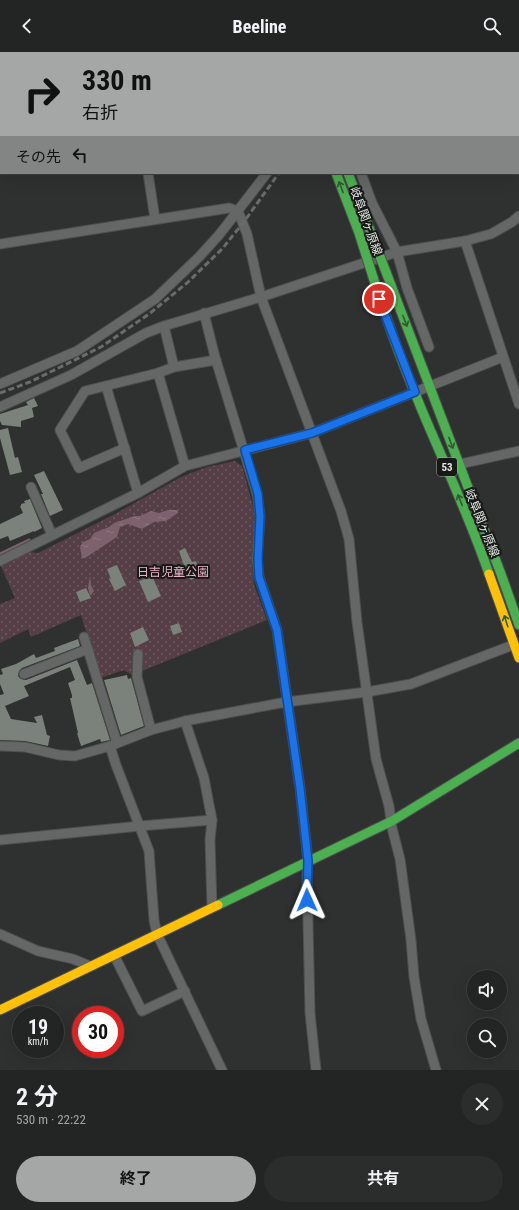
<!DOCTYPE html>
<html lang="ja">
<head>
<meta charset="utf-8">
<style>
  body { margin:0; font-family:"Roboto Condensed","Noto Sans JP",sans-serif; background:#2a2d2b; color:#f1f3f6; height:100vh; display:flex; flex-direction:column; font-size:15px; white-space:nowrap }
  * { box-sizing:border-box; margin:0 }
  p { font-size:13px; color:#a2a5a6 }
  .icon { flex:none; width:22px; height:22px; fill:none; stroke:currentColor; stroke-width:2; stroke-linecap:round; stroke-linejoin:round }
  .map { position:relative; height:1018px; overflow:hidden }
  .details { display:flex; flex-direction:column; background:#222523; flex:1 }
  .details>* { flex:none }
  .guide { position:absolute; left:0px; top:0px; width:519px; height:122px; box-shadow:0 4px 16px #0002,0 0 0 1px #3f4241; background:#a4a7a5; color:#111; overflow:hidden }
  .controls { position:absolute; left:467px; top:918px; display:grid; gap:8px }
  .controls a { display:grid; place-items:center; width:40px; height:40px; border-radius:50%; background:#222523; box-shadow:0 4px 16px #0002,0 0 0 1px #3f4241; font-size:20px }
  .speed { position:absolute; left:12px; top:954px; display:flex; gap:8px; font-size:20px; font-weight:700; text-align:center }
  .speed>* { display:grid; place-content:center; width:52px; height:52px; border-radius:50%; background:#222523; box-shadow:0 4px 16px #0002,0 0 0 1px #3f4241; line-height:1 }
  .speed small { font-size:10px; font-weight:400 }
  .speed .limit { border:6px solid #d22; background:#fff; color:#111 }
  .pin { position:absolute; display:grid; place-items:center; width:34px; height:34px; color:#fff; margin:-17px; border:2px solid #fff; border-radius:50%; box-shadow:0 1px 4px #0007 }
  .me { position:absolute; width:44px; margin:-22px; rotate:359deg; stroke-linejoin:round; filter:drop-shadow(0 0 3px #0008) }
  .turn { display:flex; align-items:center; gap:14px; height:84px; padding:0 16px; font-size:18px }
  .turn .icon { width:52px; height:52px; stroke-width:2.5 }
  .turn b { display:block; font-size:28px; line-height:34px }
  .then { display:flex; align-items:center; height:38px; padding:0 16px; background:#0003; gap:8px; font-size:15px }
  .round { display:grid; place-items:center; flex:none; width:42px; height:42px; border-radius:21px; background:#2a2d2b }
  .head { display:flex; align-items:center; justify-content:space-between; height:68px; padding:0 16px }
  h1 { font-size:24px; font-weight:700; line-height:30px }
  .action { display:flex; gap:8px; margin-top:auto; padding:8px 16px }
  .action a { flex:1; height:46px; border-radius:24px; background:#a4a7a5; color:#111; font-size:16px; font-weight:700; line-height:46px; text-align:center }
  .action a+a { background:#2a2d2b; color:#f1f3f6 }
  header { display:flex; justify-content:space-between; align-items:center; height:52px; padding:0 16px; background:#222523; font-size:18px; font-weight:700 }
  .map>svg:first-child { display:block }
</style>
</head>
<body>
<header><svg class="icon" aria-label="back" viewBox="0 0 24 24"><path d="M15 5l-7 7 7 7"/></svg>Beeline<svg class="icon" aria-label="search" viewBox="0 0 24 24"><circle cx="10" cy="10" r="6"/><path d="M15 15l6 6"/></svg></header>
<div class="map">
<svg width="519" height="1018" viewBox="0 0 519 1018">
  <defs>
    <pattern id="park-dots" width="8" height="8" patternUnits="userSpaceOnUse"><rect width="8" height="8" fill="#563e47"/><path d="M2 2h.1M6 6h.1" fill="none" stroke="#6e5a61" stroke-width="1.8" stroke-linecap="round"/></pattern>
    <pattern id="water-ripples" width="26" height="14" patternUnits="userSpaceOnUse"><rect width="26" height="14" fill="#7d616c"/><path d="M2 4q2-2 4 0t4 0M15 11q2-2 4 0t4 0" fill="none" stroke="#8f7881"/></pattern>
  </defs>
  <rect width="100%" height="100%" fill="#2e312f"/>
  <!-- park -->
  <polygon fill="url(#park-dots)" points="235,409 242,414 254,458 255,478 252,512 254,533 267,568 132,623 124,618 100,626 81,563 31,585 28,577 0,591 0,552 15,546 1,514 28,500 38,501 115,462 181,425 207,415"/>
  <!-- water -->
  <g fill="url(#water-ripples)">
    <polygon points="168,458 177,458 178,461 166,469 154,470 142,477 128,472 120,475 117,485 85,506 82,506 80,495 83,490 90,487 94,481 109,475 114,471 135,464 140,464 151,459 159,461"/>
    <polygon points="90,524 91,533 94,539 91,543 90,543 88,536"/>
  </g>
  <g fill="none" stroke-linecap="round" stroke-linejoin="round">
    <!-- stream -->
    <polyline stroke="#7d616c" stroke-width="3" points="0,502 29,488"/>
  </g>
  <!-- building -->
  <g fill="#7b817b">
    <polygon points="34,346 38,354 32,356 34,365 21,369 21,375 2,373 0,369 0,362 28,353 26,350"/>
    <polygon points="8,376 15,406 18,405 22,420 10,423 0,386 0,378"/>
    <polygon points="44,419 63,458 50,464 41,442 43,442 34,423"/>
    <polygon points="30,447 42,476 34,480 34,479 10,489 8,484 0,487 0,472 23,461 20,454 21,454 21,452 25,451 24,449"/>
    <polygon points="185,496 192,510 196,509 198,515 206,512 208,517 201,520 202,523 191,528 189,525 188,526 185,519 186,519 179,499"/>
    <polygon points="117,513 126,533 115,539 109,527 111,527 107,517"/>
    <polygon points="152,524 161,544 148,550 139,529"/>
    <polygon points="86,536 91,546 80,550 76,540"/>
    <polygon points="179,571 182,580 173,583 170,574"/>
    <polygon points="143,575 149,588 135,595 130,581"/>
    <polygon points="78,587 80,594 22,616 19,619 18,624 21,627 26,628 77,608 87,633 92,631 110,688 101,690 100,687 81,694 77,681 78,681 70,646 72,646 72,643 68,631 75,628 70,615 24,634 29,644 5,654 11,667 37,671 34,665 42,663 47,683 50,684 48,694 25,689 0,688 0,643 4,642 0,632 0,623 3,622 1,617 16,612 34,602 36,606 55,599 54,596"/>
    <polygon points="127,623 128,627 131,626 144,674 121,683 104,628"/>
  </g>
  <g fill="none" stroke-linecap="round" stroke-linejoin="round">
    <defs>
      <g id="street">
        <polyline points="130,0 130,1"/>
        <polyline points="275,0 275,1"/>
        <polyline points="256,1 265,0"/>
        <polyline points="352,1 352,0"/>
        <polyline points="393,1 396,0"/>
        <polyline points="0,39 1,38"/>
        <polyline points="148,121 155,167"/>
        <polyline points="361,121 372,151 397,200 407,236 429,295"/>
        <polyline points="238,159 247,182 261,245 341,459 349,487 357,570 376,707 389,754 392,776 400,807 411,888 414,925 421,967 436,1018"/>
        <polyline points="465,189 519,352"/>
        <polyline points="0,192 229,156 238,159"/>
        <polyline points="204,261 215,305 257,442 260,464 257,507 259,525 277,578 300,736 308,809 307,824 310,961 316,1018"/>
        <polyline points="164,274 174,315"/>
        <polyline points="158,321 185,414"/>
        <polyline points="0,332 77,299 155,247 199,205 219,183 267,121"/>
        <polyline points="106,334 138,441"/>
        <polyline points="0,355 71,323 146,281 164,274 261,245 397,200 465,189 491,182 512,170 519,164"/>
        <polyline points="125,396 79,416 60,378 85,339 158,321 174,315 216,308"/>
        <polyline points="460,412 519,399"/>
        <polyline points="31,435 52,483"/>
        <polyline points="0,509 138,441 185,414 312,381 503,305"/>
        <polyline points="84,585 117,691"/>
        <polyline points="138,602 137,625 151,678"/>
        <polyline points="24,622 88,597"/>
        <polyline points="185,669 204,726 212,768 210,788 212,855"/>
        <polyline points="0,694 25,695 59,703 75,704 110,694 151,678 185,669 286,650 367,640 411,632 513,593"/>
        <polyline points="110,694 116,713 149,799 154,868 157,882 222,1018"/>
        <polyline points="0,788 140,774 212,768"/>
        <polyline points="0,882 38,899 73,907 90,914"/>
        <polyline points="114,903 142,959 185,939"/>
      </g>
      <g id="fast">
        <polyline points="302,0 303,1"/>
        <polyline points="386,220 501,522 519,573"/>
        <path d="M373 225C387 270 403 313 421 356 444 411 470 466 489 522"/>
        <polyline points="218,853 392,769 519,691"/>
      </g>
      <g id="slow">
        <polyline points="489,522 519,606"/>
        <polyline points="0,958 218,853"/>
      </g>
      <polyline id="jam" points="289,0 289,1"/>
    </defs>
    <!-- street casing -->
    <use href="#street" stroke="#4c4f4d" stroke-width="11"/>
    <!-- fast casing -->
    <use href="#fast" stroke="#4c4f4d" stroke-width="11"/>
    <!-- slow casing -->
    <use href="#slow" stroke="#4c4f4d" stroke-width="11"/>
    <!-- jam casing -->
    <use href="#jam" stroke="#4c4f4d" stroke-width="11"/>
    <!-- street -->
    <use href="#street" stroke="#656766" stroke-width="9"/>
    <!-- fast -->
    <use href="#fast" stroke="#4caf50" stroke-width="9"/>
    <!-- slow -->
    <use href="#slow" stroke="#ffc107" stroke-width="9"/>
    <!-- jam -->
    <use href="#jam" stroke="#c62828" stroke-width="9"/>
    <!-- rail -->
    <g stroke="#6a6c6a" stroke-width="3" stroke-dasharray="6 3" stroke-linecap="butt">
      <polyline points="338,1 338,0"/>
      <polyline points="0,341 30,330 101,295 149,262 187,231 222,197 243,171 279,121"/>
    </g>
    <defs>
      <g id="fast-bridge">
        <polyline points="336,121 359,181 373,225"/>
        <polyline points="348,121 386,220"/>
      </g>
    </defs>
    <!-- fast-bridge casing -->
    <use href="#fast-bridge" stroke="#4c4f4d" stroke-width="11" stroke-linecap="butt"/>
    <!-- fast-bridge -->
    <use href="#fast-bridge" stroke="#4caf50" stroke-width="9"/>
  </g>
  <!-- one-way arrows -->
  <defs><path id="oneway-shaft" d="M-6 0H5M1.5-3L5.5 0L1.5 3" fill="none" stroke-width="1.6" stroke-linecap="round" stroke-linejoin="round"/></defs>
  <g stroke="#2f5c31">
    <use href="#oneway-shaft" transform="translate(341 135) rotate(-111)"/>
    <use href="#oneway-shaft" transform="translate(405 269) rotate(69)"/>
    <use href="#oneway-shaft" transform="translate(451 391) rotate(69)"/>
    <use href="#oneway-shaft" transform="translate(460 448) rotate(-112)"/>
    <use href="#oneway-shaft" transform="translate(506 569) rotate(-108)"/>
  </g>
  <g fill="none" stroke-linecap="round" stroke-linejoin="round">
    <defs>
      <polyline id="route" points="307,848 308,809 300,736 277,578 259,525 258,507 260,464 258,442 245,398 312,381 415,340 379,247"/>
    </defs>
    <!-- route casing -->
    <use href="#route" stroke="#114b97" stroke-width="10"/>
    <!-- route -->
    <use href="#route" stroke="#1a73e8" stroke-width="7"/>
  </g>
  <g text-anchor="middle" stroke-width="4" stroke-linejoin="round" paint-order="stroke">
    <!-- shield labels -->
    <rect fill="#171917" stroke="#a6a8a6" stroke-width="1" x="437" y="406" width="20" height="18" rx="3"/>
    <g font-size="11" font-weight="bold" fill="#e3e6e4">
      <text x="447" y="419">53</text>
    </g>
    <!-- street labels -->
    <g font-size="12" fill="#e3e6e4" stroke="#171917">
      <text transform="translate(366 169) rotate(70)" y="4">岐阜関ヶ原線</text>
      <text transform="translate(482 471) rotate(68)" y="4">岐阜関ヶ原線</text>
    </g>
    <!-- park labels -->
    <g font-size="12" fill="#edb2ca" stroke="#171917">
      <text x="173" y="524">日吉児童公園</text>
    </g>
  </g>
</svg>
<div class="controls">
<a><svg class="icon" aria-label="sound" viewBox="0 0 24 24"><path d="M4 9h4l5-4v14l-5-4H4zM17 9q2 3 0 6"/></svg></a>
<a><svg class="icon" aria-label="search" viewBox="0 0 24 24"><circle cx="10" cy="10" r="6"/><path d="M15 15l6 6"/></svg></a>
</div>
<div class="speed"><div>19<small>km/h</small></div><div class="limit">30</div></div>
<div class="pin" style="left:379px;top:247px;background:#d93025"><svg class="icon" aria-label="arrive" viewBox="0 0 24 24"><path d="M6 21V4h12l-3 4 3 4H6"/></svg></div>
<svg class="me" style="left:307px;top:848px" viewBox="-20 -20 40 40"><path d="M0-17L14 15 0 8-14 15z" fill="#1a73e8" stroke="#fff" stroke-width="4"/></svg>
<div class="guide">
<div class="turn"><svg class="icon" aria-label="right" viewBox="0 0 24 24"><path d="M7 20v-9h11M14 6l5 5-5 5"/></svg><div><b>330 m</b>右折</div></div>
<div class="then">その先<svg class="icon" aria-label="left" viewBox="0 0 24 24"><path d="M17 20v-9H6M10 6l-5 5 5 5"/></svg></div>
</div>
</div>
<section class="details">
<div class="head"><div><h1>2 分</h1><p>530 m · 22:22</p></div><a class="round"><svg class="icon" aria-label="close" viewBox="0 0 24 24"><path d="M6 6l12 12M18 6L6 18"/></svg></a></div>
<div class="action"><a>終了</a><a>共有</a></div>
</section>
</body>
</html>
